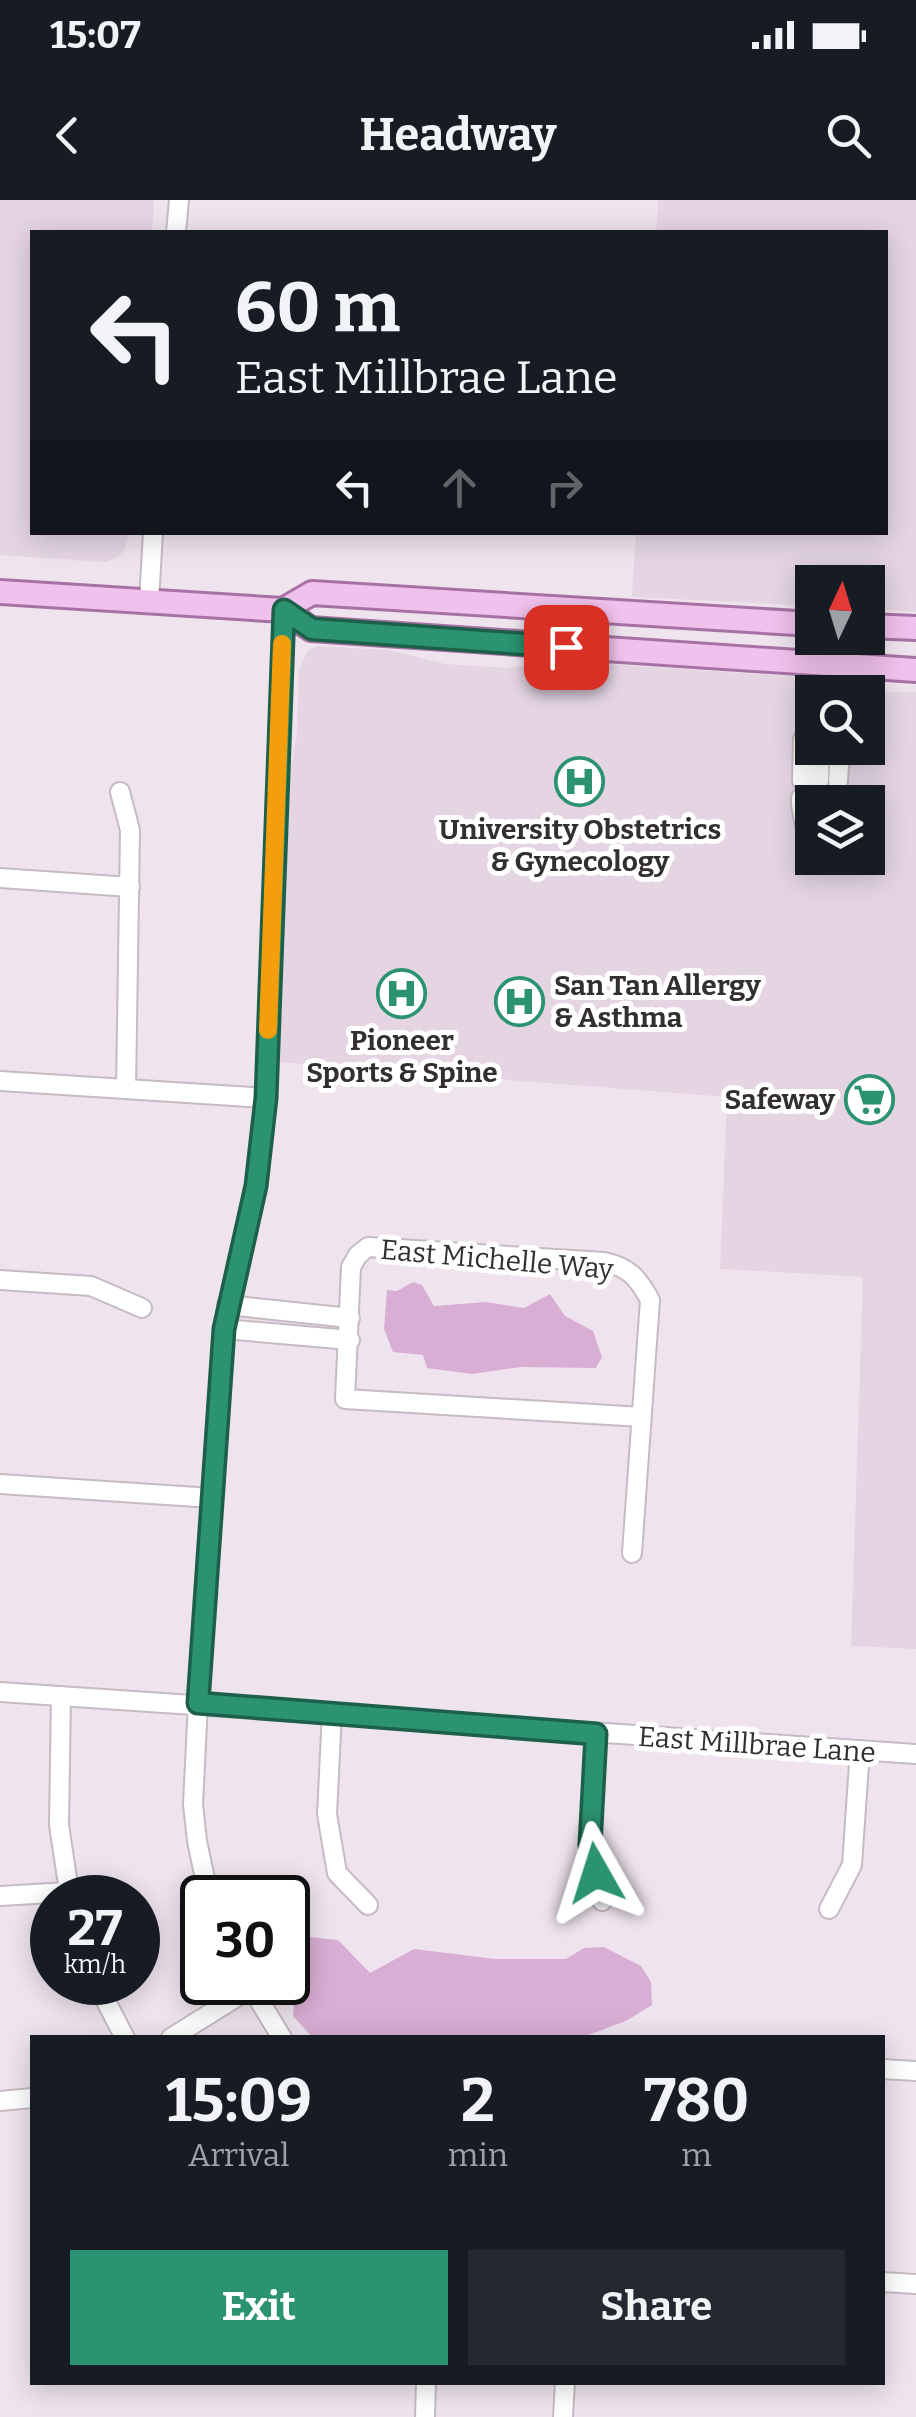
<!DOCTYPE html>
<html lang="en">
<head>
<meta charset="utf-8">
<style>
  body { margin:0; font-family:Bitter,serif; background:#242831; color:#f1f3f6; height:100vh; display:flex; flex-direction:column; font-size:38px; white-space:nowrap }
  * { box-sizing:border-box; margin:0 }
  p { font-size:32px; color:#9ea1a6 }
  .icon { flex:none; width:55px; height:55px; fill:none; stroke:currentColor; stroke-width:2; stroke-linecap:round; stroke-linejoin:round }
  .map { position:relative; flex:1; overflow:hidden }
  .side { position:absolute; left:30px; top:1835px; width:855px; height:350px; display:flex; flex-direction:column; background:#171b24; border-radius:0px; box-shadow:0 5px 25px #0003 }
  .side>* { flex:none }
  .guide { position:absolute; left:30px; top:30px; width:858px; height:305px; border-radius:0px; box-shadow:0 5px 25px #0003; background:#171b24; color:#f1f3f6; overflow:hidden }
  .needle { width:65px; rotate:4deg }
  .tools { position:absolute; left:795px; top:365px; display:grid; gap:20px }
  .tools a { display:grid; place-items:center; width:90px; height:90px; border-radius:0px; background:#171b24; box-shadow:0 5px 25px #0003; font-size:50px }
  .speed { position:absolute; left:30px; top:1675px; display:flex; gap:20px; font-size:50px; font-weight:700; text-align:center }
  .speed>* { display:grid; place-content:center; width:130px; height:130px; border-radius:50%; background:#171b24; box-shadow:0 5px 25px #0003; line-height:1 }
  .speed small { font-size:25px; font-weight:400 }
  .speed .limit { border:5px solid #111; border-radius:15px; background:#fff; color:#111 }
  .pin { position:absolute; display:grid; place-items:center; width:85px; height:85px; color:#fff; margin:-42px; border-radius:20px; box-shadow:0 5px 15px #0006 }
  .me { position:absolute; width:110px; margin:-55px; rotate:354deg; stroke-linejoin:round; filter:drop-shadow(0 0 8px #0008) }
  .turn { display:flex; align-items:center; gap:35px; height:210px; padding:0 40px; font-size:45px }
  .turn .icon { width:130px; height:130px; stroke-width:2.5 }
  .turn b { display:block; font-size:70px; line-height:85px }
  .lanes { display:flex; align-items:center; height:95px; padding:0 40px; background:#0003; justify-content:center; gap:50px; direction:ltr }
  .lanes .off { opacity:.35 }
  .eta { display:flex; justify-content:space-evenly; align-items:center; height:170px; text-align:center }
  .eta b { font-size:60px; font-weight:700; line-height:70px }
  .primary-button { display:flex; gap:20px; margin-top:auto; padding:20px 40px }
  .primary-button a { flex:1; height:115px; border-radius:0px; background:#2b9371; color:#fff; font-size:40px; font-weight:700; line-height:115px; text-align:center }
  .primary-button a+a { background:#242831; color:#f1f3f6 }
  .status { display:flex; justify-content:space-between; align-items:center; height:70px; padding:0 50px; background:#171b24; direction:ltr }
  .status svg { height:28px; fill:currentColor }
  header { display:flex; justify-content:space-between; align-items:center; height:130px; padding:0 40px; background:#171b24; font-size:45px; font-weight:700 }
  .map>svg:first-child { display:block }
</style>
</head>
<body>
<div class="status"><b>15:07</b><svg viewBox="0 0 49 12"><path d="M0 12V9h3v3zM5 12V6h3v6zM10 12V3h3v9zM15 12V0h3v12zM26 1h20v11H26zM47 4h2v5h-2z"/></svg></div>
<header><svg class="icon" aria-label="back" viewBox="0 0 24 24"><path d="M15 5l-7 7 7 7"/></svg>Headway<svg class="icon" aria-label="search" viewBox="0 0 24 24"><circle cx="10" cy="10" r="6"/><path d="M15 15l6 6"/></svg></header>
<div class="map">
<svg width="916" height="2217" viewBox="0 0 916 2217">
  <rect width="100%" height="100%" fill="#efe4ee"/>
  <!-- built -->
  <g fill="#e5d5e3" fill-rule="evenodd">
    <polygon points="0,0 154,0 152,32 32,32 32,332 129,333 124,351 116,358 105,362 0,355"/>
    <polygon points="658,0 916,0 916,412 868,409 868,382 812,382 812,406 632,397 636,333 885,332 885,32 656,32"/>
    <path d="M318 446 389 450 446 464 510 468 559 461 803 477 862 492H812V548H868V493L916 492V1449L851 1446 863 1077 720 1069 727 897 278 862 284 607 297 534 299 469 308 450ZM812 602H868V658H812Z"/>
  </g>
  <!-- green -->
  <g fill="#d8aed4">
    <polygon points="413,1082 422,1085 434,1106 486,1102 524,1108 550,1094 565,1116 593,1131 602,1157 596,1168 521,1167 472,1174 427,1168 423,1155 393,1152 384,1129 387,1090 397,1091"/>
    <polygon points="300,1736 338,1740 370,1773 414,1749 495,1759 566,1759 584,1748 604,1747 641,1766 651,1782 652,1805 626,1821 583,1837 312,1837 293,1816"/>
  </g>
  <g fill="none" stroke-linecap="round" stroke-linejoin="round">
    <!-- minor-tunnel -->
    <g stroke="#c9c0c8" stroke-width="18" stroke-dasharray="18 9" stroke-linecap="butt">
      <polyline points="810,598 811,581"/>
      <polyline points="838,602 838,582"/>
    </g>
    <defs>
      <g id="minor">
        <polyline points="176,32 179,0"/>
        <polyline points="149,402 153,332"/>
        <polyline points="802,581 803,539"/>
        <polyline points="819,581 820,548"/>
        <polyline points="838,582 840,548"/>
        <polyline points="120,592 130,630 126,889"/>
        <path d="M801 598C800 616 809 628 808 646"/>
        <polyline points="819,602 819,598"/>
        <polyline points="0,678 130,687"/>
        <polyline points="0,881 266,898"/>
        <polyline points="0,1080 91,1086 142,1108"/>
        <polyline points="227,1105 350,1118"/>
        <polyline points="224,1129 350,1140"/>
        <polyline points="0,1284 212,1298"/>
        <path d="M632 1353 650 1100C638 1078 629 1067 604 1062L368 1047 358 1055 351 1067 345 1199 642 1217"/>
        <polyline points="0,1492 916,1554"/>
        <polyline points="61,1496 59,1625 70,1698"/>
        <polyline points="332,1513 327,1614 337,1673 368,1705"/>
        <polyline points="596,1533 590,1645 602,1701"/>
        <polyline points="0,1696 68,1692"/>
        <polyline points="209,1698 197,1641 193,1604 198,1503 224,1129 256,986 266,898 283,410"/>
        <polyline points="829,1709 852,1665 860,1550"/>
        <polyline points="96,1782 125,1838"/>
        <polyline points="248,1782 282,1838"/>
        <polyline points="171,1838 251,1788"/>
        <polyline points="882,1869 916,1871"/>
        <polyline points="0,1901 32,1898"/>
        <polyline points="882,2082 916,2084"/>
        <polyline points="425,2217 426,2182"/>
        <polyline points="563,2217 565,2182"/>
      </g>
      <g id="major">
        <polyline points="0,392 283,410 311,429 916,470"/>
        <polyline points="283,410 312,393 812,424"/>
        <polyline points="868,426 916,428"/>
      </g>
    </defs>
    <!-- minor casing -->
    <use href="#minor" stroke="#c6bbc4" stroke-width="22"/>
    <!-- major casing -->
    <use href="#major" stroke="#a772a3" stroke-width="28"/>
    <!-- minor -->
    <use href="#minor" stroke="#fff" stroke-width="18"/>
    <!-- major -->
    <use href="#major" stroke="#f0c1ec" stroke-width="22"/>
  </g>
  <g fill="none" stroke-linecap="round" stroke-linejoin="round">
    <defs>
      <polyline id="route" points="566,447 312,429 284,410 266,898 256,986 224,1129 198,1503 596,1534 590,1645 596,1673"/>
    </defs>
    <!-- route casing -->
    <use href="#route" stroke="#1c6049" stroke-width="25"/>
    <!-- route -->
    <use href="#route" stroke="#2b9371" stroke-width="18"/>
    <!-- slow -->
    <polyline stroke="#f59e0b" stroke-width="18" points="268,830 282,444"/>
  </g>
  <!-- icons -->
  <defs>
    <symbol id="hospital-ring" viewBox="-11 -11 22 22"><circle r="9.5" fill="#fff" stroke="#2b9371" stroke-width="1.5"/><path d="M-5-5h3v3.5h4V-5h3V5h-3V1.5h-4V5h-3Z" fill="#2b9371"/></symbol>
    <symbol id="supermarket-ring" viewBox="-11 -11 22 22"><circle r="9.5" fill="#fff" stroke="#2b9371" stroke-width="1.5"/><path d="M-6-5.5h2.5l.6 2H6L4.5 2H-2.5L-4.4-4H-6ZM-1.5 3.2a1.3 1.3 0 1 0 .1 0ZM3 3.2a1.3 1.3 0 1 0 .1 0Z" fill="#2b9371"/></symbol>
  </defs>
  <g fill-rule="evenodd">
    <use href="#hospital-ring" x="552" y="554" width="55" height="55"/>
    <use href="#hospital-ring" x="374" y="766" width="55" height="55"/>
    <use href="#hospital-ring" x="492" y="774" width="55" height="55"/>
    <use href="#supermarket-ring" x="842" y="872" width="55" height="55"/>
  </g>
  <g text-anchor="middle" stroke-width="10" stroke-linejoin="round" paint-order="stroke">
    <!-- poi labels -->
    <g font-size="28" font-weight="bold" fill="#322e32" stroke="#fff">
      <text x="580" y="639">University Obstetrics<tspan x="580" dy="32">&amp; Gynecology</tspan></text>
      <text x="554" y="795" text-anchor="start">San Tan Allergy<tspan x="554" dy="32">&amp; Asthma</tspan></text>
      <text x="402" y="850">Pioneer<tspan x="402" dy="32">Sports &amp; Spine</tspan></text>
      <text x="835" y="909" text-anchor="end">Safeway</text>
    </g>
    <!-- street labels -->
    <g font-size="28" fill="#322e32" stroke="#fff">
      <text transform="translate(497 1059) rotate(5)" y="10">East Michelle Way</text>
      <text transform="translate(757 1544) rotate(4)" y="10">East Millbrae Lane</text>
    </g>
  </g>
</svg>
<div class="tools">
<a><svg class="needle" viewBox="-14 -14 28 28"><path d="M0-13l5 13h-10z" fill="#e53935"/><path d="M0 13l5-13h-10z" fill="#9ea1a6"/></svg></a>
<a><svg class="icon" aria-label="search" viewBox="0 0 24 24"><circle cx="10" cy="10" r="6"/><path d="M15 15l6 6"/></svg></a>
<a><svg class="icon" aria-label="layers" viewBox="0 0 24 24"><path d="M12 4l9 5-9 5-9-5zM3 14l9 5 9-5"/></svg></a>
</div>
<div class="speed"><div>27<small>km/h</small></div><div class="limit">30</div></div>
<div class="pin" style="left:566px;top:447px;background:#d93025"><svg class="icon" aria-label="arrive" viewBox="0 0 24 24"><path d="M6 21V4h12l-3 4 3 4H6"/></svg></div>
<svg class="me" style="left:596px;top:1673px" viewBox="-20 -20 40 40"><path d="M0-17L14 15 0 8-14 15z" fill="#2b9371" stroke="#fff" stroke-width="4"/></svg>
<div class="guide">
<div class="turn"><svg class="icon" aria-label="left" viewBox="0 0 24 24"><path d="M17 20v-9H6M10 6l-5 5 5 5"/></svg><div><b>60 m</b>East Millbrae Lane</div></div>
<div class="lanes"><svg class="icon" aria-label="left" viewBox="0 0 24 24"><path d="M17 20v-9H6M10 6l-5 5 5 5"/></svg><svg class="icon off" aria-label="ahead" viewBox="0 0 24 24"><path d="M12 20V5M6 11l6-6 6 6"/></svg><svg class="icon off" aria-label="right" viewBox="0 0 24 24"><path d="M7 20v-9h11M14 6l5 5-5 5"/></svg></div>
</div>
<section class="side">
<div class="eta">
<div><b>15:09</b><p>Arrival</p></div>
<div><b>2</b><p>min</p></div>
<div><b>780</b><p>m</p></div>
</div>
<div class="primary-button"><a>Exit</a><a>Share</a></div>
</section>
</div>
</body>
</html>
